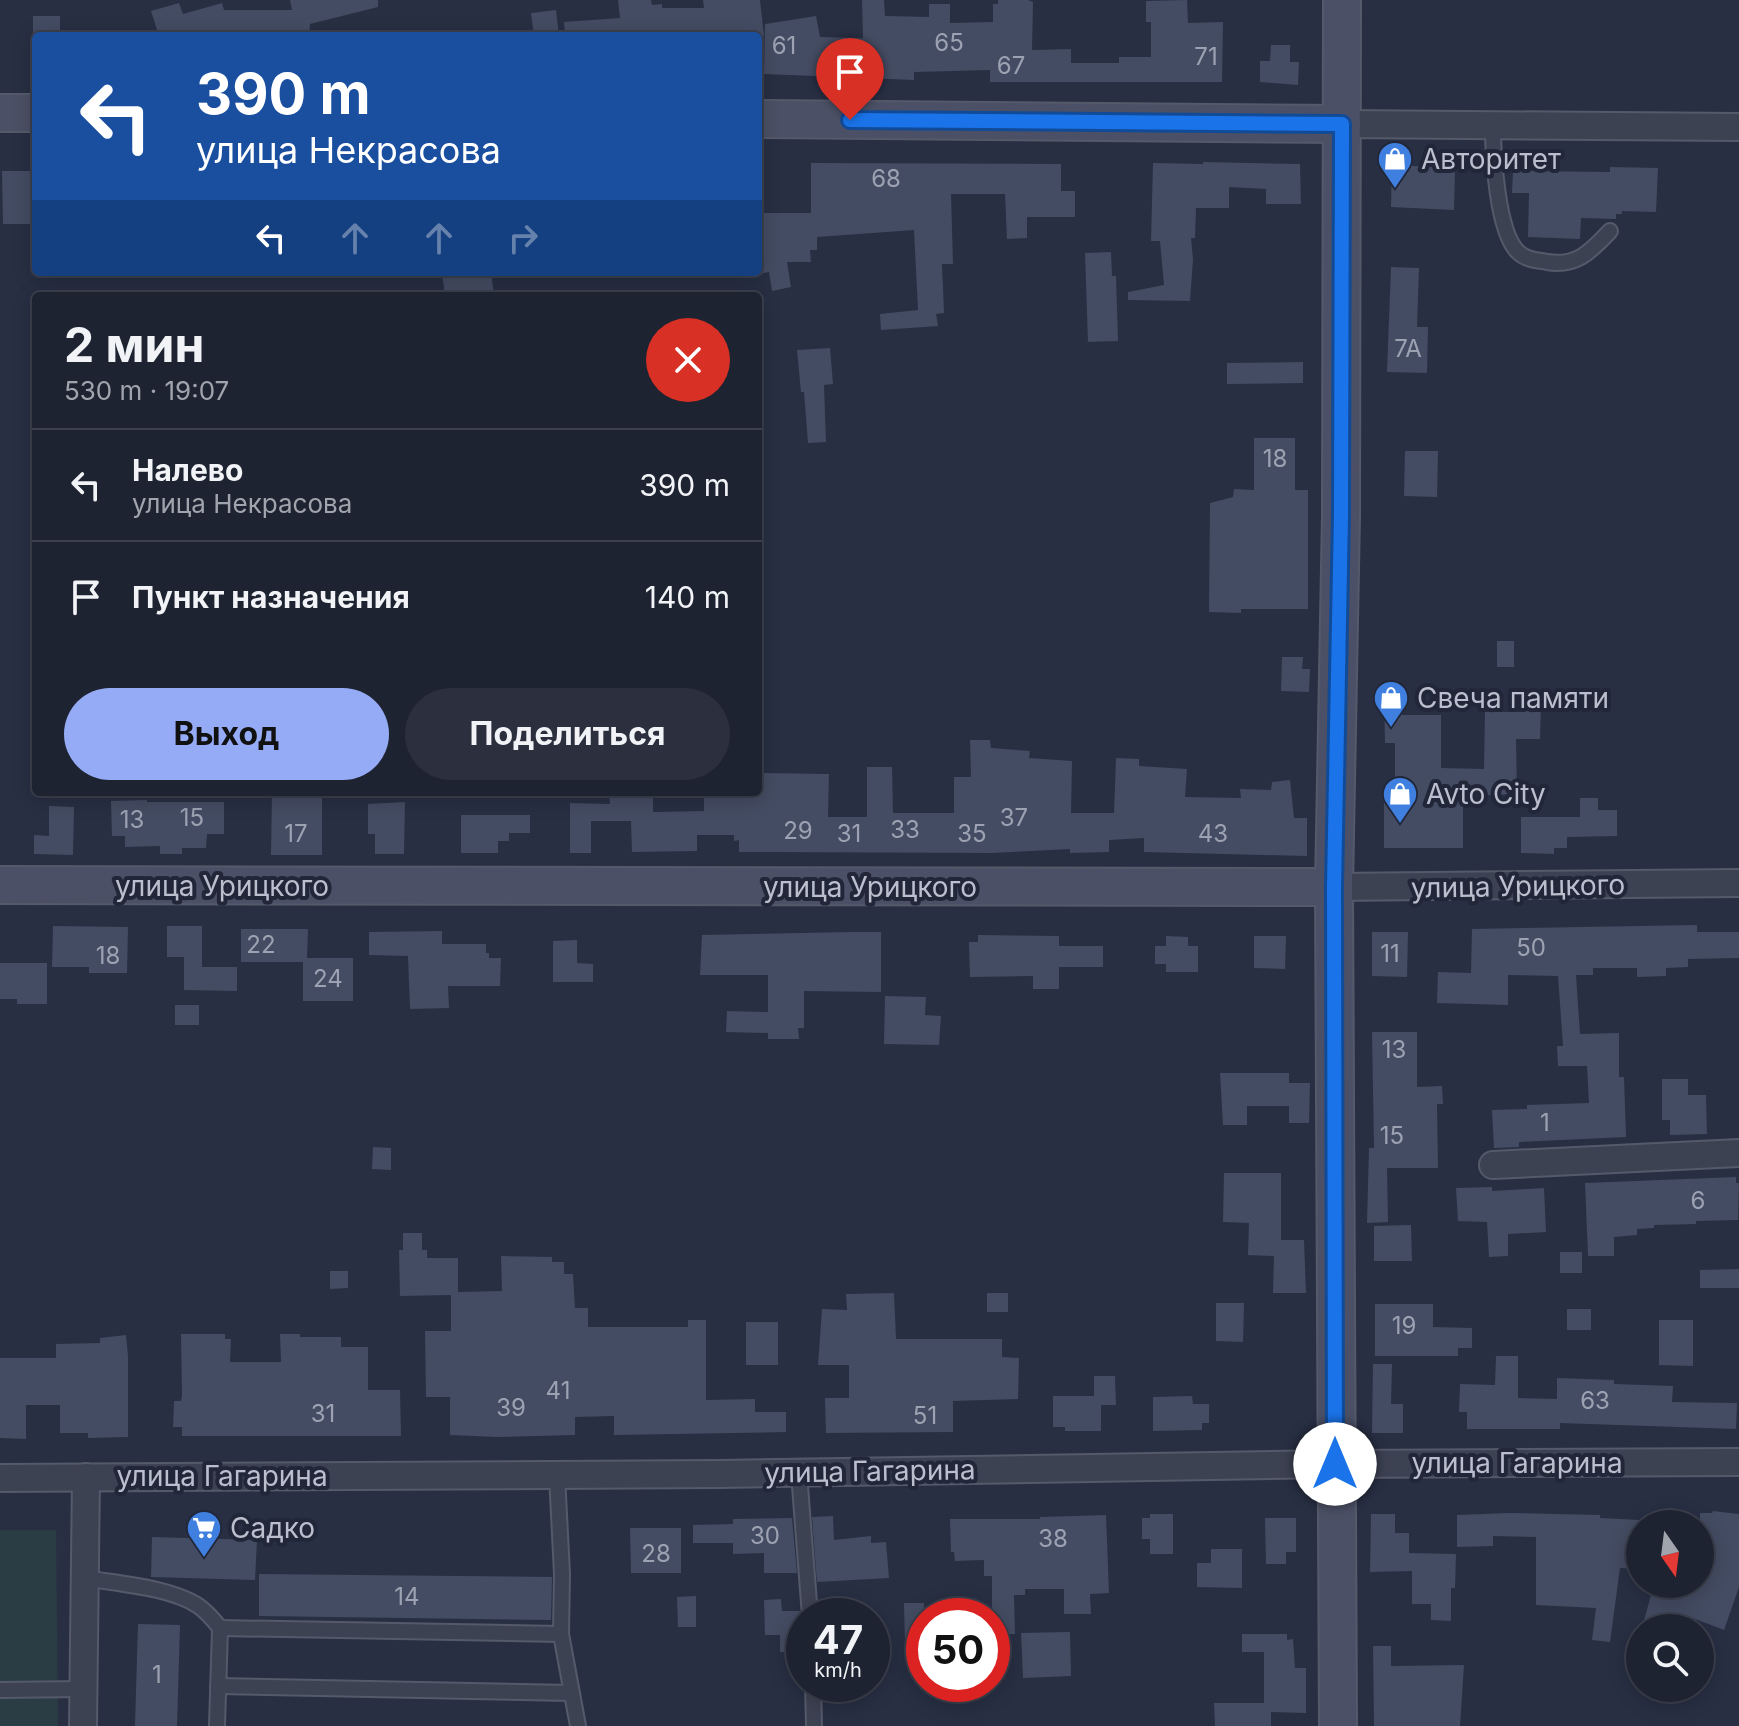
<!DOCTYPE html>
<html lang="ru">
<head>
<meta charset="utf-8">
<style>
  body { margin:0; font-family:Inter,sans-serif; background:#2b2f3e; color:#f1f3f6; height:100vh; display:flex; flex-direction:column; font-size:30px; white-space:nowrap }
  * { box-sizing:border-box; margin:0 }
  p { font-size:26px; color:#a1a4ac }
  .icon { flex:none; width:44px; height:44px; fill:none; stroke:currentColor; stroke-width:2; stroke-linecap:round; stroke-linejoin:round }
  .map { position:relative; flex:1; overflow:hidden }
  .details { position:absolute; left:32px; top:292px; width:730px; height:504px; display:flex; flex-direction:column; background:#1e2332; border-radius:8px; box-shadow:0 4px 20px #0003,0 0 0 2px #3c404d }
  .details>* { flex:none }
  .guide { position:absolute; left:32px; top:32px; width:730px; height:244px; border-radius:8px; box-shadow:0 4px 20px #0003,0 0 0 2px #3c404d; background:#1a4fa0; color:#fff; overflow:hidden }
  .needle { width:52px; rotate:166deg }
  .buttons { position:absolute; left:1626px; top:1510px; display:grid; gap:16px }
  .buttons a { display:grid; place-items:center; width:88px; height:88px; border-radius:50%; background:#1e2332; box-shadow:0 4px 20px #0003,0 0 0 2px #3c404d; font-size:40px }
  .speed { position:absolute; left:786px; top:1598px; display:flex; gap:16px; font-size:40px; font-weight:700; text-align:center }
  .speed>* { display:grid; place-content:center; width:104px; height:104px; border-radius:50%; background:#1e2332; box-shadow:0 4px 20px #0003,0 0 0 2px #3c404d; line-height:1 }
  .speed small { font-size:20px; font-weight:400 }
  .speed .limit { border:12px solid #d22; background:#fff; color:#111 }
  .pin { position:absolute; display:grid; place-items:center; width:68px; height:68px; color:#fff; margin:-82px -34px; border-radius:50% 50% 50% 0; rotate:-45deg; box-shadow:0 0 8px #0007 }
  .pin .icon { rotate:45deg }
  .me { position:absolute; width:88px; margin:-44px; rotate:0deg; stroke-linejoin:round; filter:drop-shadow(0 0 6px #0008) }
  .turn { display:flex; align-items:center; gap:28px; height:168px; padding:0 32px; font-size:36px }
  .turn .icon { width:104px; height:104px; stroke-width:2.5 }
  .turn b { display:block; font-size:56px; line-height:68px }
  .lanes { display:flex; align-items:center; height:76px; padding:0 32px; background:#0003; justify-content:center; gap:40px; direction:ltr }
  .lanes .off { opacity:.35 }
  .round { display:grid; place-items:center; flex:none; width:84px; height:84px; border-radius:42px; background:#2b2f3e }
  .summary { display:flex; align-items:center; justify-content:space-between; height:136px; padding:0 32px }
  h1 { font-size:48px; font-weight:700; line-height:60px }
  .action { display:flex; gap:16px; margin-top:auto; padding:16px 32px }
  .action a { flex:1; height:92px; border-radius:48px; background:#96abf6; color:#111; font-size:32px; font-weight:700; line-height:92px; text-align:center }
  .action a+a { background:#2b2f3e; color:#f1f3f6 }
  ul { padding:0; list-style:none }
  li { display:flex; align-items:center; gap:24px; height:112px; padding:0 32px; border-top:2px solid #3c404d }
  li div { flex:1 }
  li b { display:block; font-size:30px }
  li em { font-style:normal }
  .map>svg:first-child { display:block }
</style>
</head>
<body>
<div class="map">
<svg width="1739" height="1726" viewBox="0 0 1739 1726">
  <rect width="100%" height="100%" fill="#282f43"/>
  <!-- green -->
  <polygon fill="#2a3d44" points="0,1530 56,1530 58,1726 0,1726"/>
  <!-- building -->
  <g fill="#444c63">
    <polygon points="290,0 378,0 378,7 310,24 309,36 159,36 151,11 179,3 183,14 222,3 224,10 292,10"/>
    <polygon points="618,0 651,0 652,5 662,4 662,8 704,8 703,0 760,0 764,36 712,36 712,30 667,31 667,36 565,36 564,22 620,18"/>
    <polygon points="862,0 884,0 885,16 929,17 929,4 950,4 950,23 993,22 993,4 998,4 998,0 1028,0 1033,2 1032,50 1071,49 1071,63 1119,63 1119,57 1151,57 1151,22 1146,22 1146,1 1187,0 1188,23 1223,22 1222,82 990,82 990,70 914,72 914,80 764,74 765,24 816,16 820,37 863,38"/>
    <polygon points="556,10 559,36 534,36 531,13"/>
    <rect x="33" y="16" width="27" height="20"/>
    <polygon points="1271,45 1290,45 1290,62 1299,62 1298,85 1260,82 1260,61 1270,61"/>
    <polygon points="1203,162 1300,164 1301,204 1266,204 1266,189 1229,187 1229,208 1196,208 1195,238 1191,238 1193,259 1190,301 1128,300 1128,292 1164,285 1160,241 1151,241 1153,163 1203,164"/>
    <polygon points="811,163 1061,164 1061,191 1075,191 1075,217 1027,217 1027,238 1007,239 1005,194 951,194 953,264 942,264 944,313 936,314 938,326 881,330 880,314 918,310 914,230 817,237 817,250 810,250 811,262 787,262 791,287 772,291 769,272 758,274 758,213 811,213"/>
    <polygon points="1392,165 1455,168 1454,210 1391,207"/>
    <polygon points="1610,167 1658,168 1656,212 1622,211 1622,214 1616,214 1616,219 1581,218 1580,239 1528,237 1529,193 1512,193 1513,171 1610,172"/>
    <polygon points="2,171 36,171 36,224 3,224"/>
    <polygon points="1111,252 1112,276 1116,276 1118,341 1088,342 1085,253"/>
    <polygon points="1391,267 1419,268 1417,327 1428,327 1427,373 1387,372"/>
    <polygon points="442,272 491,272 494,296 445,296"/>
    <polygon points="830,348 833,384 824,385 826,442 808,443 804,392 801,392 797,350"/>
    <polygon points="1303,362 1303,383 1227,384 1227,363"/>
    <polygon points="1254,438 1295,438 1295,490 1308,490 1308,609 1241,609 1241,613 1209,612 1210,503 1233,497 1234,489 1254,490"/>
    <polygon points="1405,451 1438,451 1437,497 1404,496"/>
    <rect x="1497" y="641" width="17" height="26"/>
    <polygon points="1282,657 1303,657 1302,669 1310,669 1309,692 1281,691"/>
    <polygon points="1384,693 1402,693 1402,715 1441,715 1441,768 1484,769 1485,712 1520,712 1520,706 1541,705 1540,739 1516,739 1517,794 1463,796 1463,848 1384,848 1384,801 1395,801 1395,743 1385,743"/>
    <polygon points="970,740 990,740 991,748 1030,751 1029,758 1072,761 1071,813 1114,813 1116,758 1139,759 1139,766 1187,769 1185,797 1241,798 1240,789 1271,790 1272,782 1290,780 1294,818 1307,818 1307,856 1144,852 1144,838 1109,840 1109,852 1070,853 1070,849 991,853 739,852 739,840 734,841 734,835 697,835 697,851 632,852 631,821 591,821 591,853 570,853 570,803 610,804 609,792 653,792 653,812 704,811 704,798 730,798 730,792 758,792 758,773 829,774 828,817 867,817 867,767 892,767 893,813 954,813 954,777 971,777"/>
    <polygon points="272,792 322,792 322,855 271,855"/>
    <polygon points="1580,798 1598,798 1598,810 1617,810 1617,836 1567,837 1567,848 1554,848 1554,854 1521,853 1521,817 1580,817"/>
    <polygon points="147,800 147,802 224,802 224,834 207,834 206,848 182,848 182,854 160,854 160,846 125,847 125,836 112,836 111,801"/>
    <polygon points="405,802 404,854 375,854 375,834 368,834 368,804"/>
    <polygon points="49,806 74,807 73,855 34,854 34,835 49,836"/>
    <polygon points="461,815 530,815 530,833 509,833 509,841 498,841 498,853 461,853"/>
    <polygon points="1697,925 1697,932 1739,932 1739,958 1688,959 1688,967 1666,968 1666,976 1637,977 1637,968 1593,968 1593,975 1576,975 1580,1034 1619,1033 1619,1077 1624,1077 1626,1137 1519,1142 1519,1147 1494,1148 1492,1110 1527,1109 1527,1105 1589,1103 1587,1066 1558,1066 1557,1046 1563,1046 1558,976 1508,975 1508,1005 1437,1003 1438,972 1471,973 1472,929"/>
    <polygon points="53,926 128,927 127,973 89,973 89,967 52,967"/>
    <polygon points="167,926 202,926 202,967 237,967 237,991 184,990 184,957 167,957"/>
    <polygon points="241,929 308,929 307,958 353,958 353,1001 303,1001 303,962 241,962"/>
    <polygon points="442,931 442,944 486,944 486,953 489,953 489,958 501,958 500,986 448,986 449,1008 410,1009 408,956 369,955 369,932"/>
    <polygon points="854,932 881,932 881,992 804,991 804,1028 798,1028 799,1039 768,1039 768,1033 726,1032 727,1011 768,1012 768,975 700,975 702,935"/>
    <polygon points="1372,932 1408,932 1407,977 1372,976"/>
    <polygon points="978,935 1059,936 1059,946 1103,946 1103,967 1059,967 1059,989 1033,989 1033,976 970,977 969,942 978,942"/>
    <polygon points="1166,936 1188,937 1188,946 1198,946 1198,972 1166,972 1166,964 1155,964 1155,946 1166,946"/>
    <polygon points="1254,936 1286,936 1285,969 1254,968"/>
    <polygon points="577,940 577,963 593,964 593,982 553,982 553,941"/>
    <polygon points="0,963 47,963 47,1004 17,1004 17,999 0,999"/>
    <polygon points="885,996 926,997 925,1015 941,1016 939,1045 884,1044"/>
    <rect x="175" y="1005" width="24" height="20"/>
    <polygon points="1372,1032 1417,1032 1417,1087 1442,1086 1443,1104 1437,1104 1438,1168 1387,1168 1388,1222 1367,1223 1369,1148 1374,1148"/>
    <polygon points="1220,1073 1289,1073 1289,1083 1310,1083 1309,1123 1289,1123 1289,1106 1247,1106 1247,1125 1223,1125"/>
    <polygon points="1662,1079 1688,1079 1688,1095 1706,1095 1707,1134 1670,1135 1670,1120 1662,1120"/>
    <polygon points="373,1147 391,1148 391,1170 372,1169"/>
    <polygon points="1224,1173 1281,1173 1281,1240 1304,1240 1306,1293 1273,1293 1274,1256 1248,1255 1249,1223 1223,1222"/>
    <polygon points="1736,1177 1736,1183 1739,1183 1738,1220 1696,1221 1696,1224 1654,1225 1654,1228 1637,1229 1637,1235 1614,1237 1614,1256 1588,1256 1585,1183"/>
    <polygon points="1492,1187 1492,1191 1544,1188 1546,1232 1508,1234 1508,1256 1489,1257 1487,1222 1458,1221 1456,1188"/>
    <polygon points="1411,1225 1412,1261 1374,1261 1374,1226"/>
    <polygon points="403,1233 422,1233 422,1250 427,1250 427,1258 458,1258 458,1292 502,1291 501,1256 552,1257 552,1262 564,1262 564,1274 573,1274 575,1308 588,1308 588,1327 688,1327 688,1320 706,1320 706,1400 755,1399 755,1412 786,1412 786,1432 614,1435 614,1416 575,1417 575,1435 497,1437 450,1435 450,1397 426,1397 425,1331 451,1331 451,1295 400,1296 399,1250 403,1250"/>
    <rect x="1560" y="1252" width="22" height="21"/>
    <polygon points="1739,1269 1739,1288 1700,1288 1700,1270"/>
    <polygon points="330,1271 348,1271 348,1288 330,1289"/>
    <polygon points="894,1293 896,1339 1002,1339 1002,1357 1019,1358 1018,1399 953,1401 953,1432 826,1433 825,1398 849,1398 849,1365 818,1365 822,1309 847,1310 846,1294"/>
    <rect x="987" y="1293" width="21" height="19"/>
    <polygon points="1216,1303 1244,1303 1243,1342 1216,1341"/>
    <polygon points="1375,1304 1433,1304 1433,1327 1472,1328 1472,1348 1458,1348 1458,1356 1375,1356"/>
    <rect x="1567" y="1309" width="24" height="21"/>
    <polygon points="1659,1320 1693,1320 1693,1366 1659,1365"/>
    <rect x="746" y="1322" width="32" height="43"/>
    <polygon points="181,1334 225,1334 225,1339 231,1339 230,1362 281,1362 280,1334 300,1334 300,1337 341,1337 341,1347 368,1347 368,1390 400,1390 401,1436 182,1436 182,1427 173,1427 174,1401 181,1401 182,1396"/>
    <polygon points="126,1335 128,1356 128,1437 88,1438 88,1433 60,1433 60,1405 26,1405 26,1439 0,1438 0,1358 56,1358 56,1344 100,1343 100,1338"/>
    <polygon points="1496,1356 1518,1356 1518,1398 1557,1399 1557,1378 1614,1380 1614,1384 1673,1386 1672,1402 1737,1403 1736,1429 1560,1423 1560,1429 1467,1429 1467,1412 1459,1412 1460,1384 1495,1385"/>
    <polygon points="1373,1364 1392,1364 1391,1404 1403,1404 1403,1433 1372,1433"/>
    <polygon points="1094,1376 1115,1376 1116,1405 1101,1405 1101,1431 1065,1431 1065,1427 1053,1427 1053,1396 1094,1396"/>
    <polygon points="1192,1396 1193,1404 1209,1404 1209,1423 1202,1423 1202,1430 1153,1431 1153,1397"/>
    <polygon points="1713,1511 1739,1514 1739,1587 1724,1630 1682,1614 1678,1628 1642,1628 1654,1584 1685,1591 1684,1584 1700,1584 1700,1513 1712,1513"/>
    <polygon points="1509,1513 1600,1515 1600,1518 1640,1520 1640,1569 1620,1568 1610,1642 1592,1640 1596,1608 1536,1605 1536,1537 1493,1536 1493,1546 1457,1547 1457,1515"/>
    <polygon points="1150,1514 1173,1514 1173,1554 1150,1554 1150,1539 1142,1539 1142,1518 1150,1518"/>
    <polygon points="1371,1514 1395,1514 1395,1533 1409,1533 1409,1553 1456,1554 1455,1588 1451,1588 1451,1621 1431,1620 1431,1604 1412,1604 1412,1571 1370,1572"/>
    <polygon points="1106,1515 1109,1593 1090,1594 1091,1614 1064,1614 1064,1589 1025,1589 1025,1595 1014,1595 1015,1634 992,1635 992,1576 984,1576 984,1560 955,1561 954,1552 951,1552 950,1519 1040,1519 1040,1517"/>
    <polygon points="833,1516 834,1540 871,1536 871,1543 886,1542 889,1578 817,1582 812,1517"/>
    <polygon points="792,1518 797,1573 764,1573 764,1553 733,1554 733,1543 693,1543 693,1525 733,1524 733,1519"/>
    <polygon points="1265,1518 1296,1518 1296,1552 1286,1552 1286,1564 1266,1564"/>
    <polygon points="630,1528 681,1528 681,1573 631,1573"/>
    <polygon points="152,1537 257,1540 255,1580 151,1577"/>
    <polygon points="1211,1549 1242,1549 1242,1588 1197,1587 1197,1563 1211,1563"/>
    <polygon points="259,1574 552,1577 551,1620 259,1616"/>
    <polygon points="696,1596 696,1627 678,1627 677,1597"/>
    <polygon points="781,1599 782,1611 800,1611 803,1652 780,1652 780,1635 765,1635 764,1600"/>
    <polygon points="904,1603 924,1603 924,1643 905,1643"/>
    <polygon points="138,1624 180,1625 177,1726 135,1726"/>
    <polygon points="1070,1632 1071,1676 1023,1678 1021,1633"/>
    <polygon points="1242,1634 1287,1634 1287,1640 1293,1639 1295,1668 1306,1668 1306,1713 1271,1712 1271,1726 1215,1726 1214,1703 1264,1703 1264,1652 1242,1652"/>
    <polygon points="1373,1646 1391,1646 1391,1666 1464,1665 1460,1726 1374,1726"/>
  </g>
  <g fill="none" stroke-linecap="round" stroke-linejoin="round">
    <defs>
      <g id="lane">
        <path d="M1493 125C1493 155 1497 232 1518 252 1526 260 1537 260 1547 262 1577 267 1591 251 1610 231"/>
        <polyline points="799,1473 810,1616"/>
        <polyline points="557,1475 562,1574 561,1634"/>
        <path d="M85 1578C119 1584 168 1587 197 1605 206 1611 213 1619 220 1628L217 1726"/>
        <polyline points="220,1628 561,1634 578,1726"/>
        <polyline points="813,1684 814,1726"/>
        <polyline points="218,1686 571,1693"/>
        <polyline points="0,1690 83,1689"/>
      </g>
      <g id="street">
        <polyline points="1342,124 1739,127"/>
        <polyline points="1334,887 1739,883"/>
        <polyline points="1493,1165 1739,1153"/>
        <polyline points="0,1478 720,1474 1335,1464 1739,1462"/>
        <polyline points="83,1726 86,1477"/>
      </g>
      <g id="secondary">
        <polyline points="0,113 36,113"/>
        <polyline points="758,119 1342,124"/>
        <polyline points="0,885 1334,887"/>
        <polyline points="1338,1726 1334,887 1341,515 1342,0"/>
      </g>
    </defs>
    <!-- lane casing -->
    <use href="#lane" stroke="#555a6a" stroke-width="18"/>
    <!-- street casing -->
    <use href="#street" stroke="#555a6a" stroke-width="30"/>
    <!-- secondary casing -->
    <use href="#secondary" stroke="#555a6a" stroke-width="40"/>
    <!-- lane -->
    <use href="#lane" stroke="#3d4253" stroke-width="14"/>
    <!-- street -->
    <use href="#street" stroke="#3d4253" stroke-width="26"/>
    <!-- secondary -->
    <use href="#secondary" stroke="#4b5066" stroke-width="36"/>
  </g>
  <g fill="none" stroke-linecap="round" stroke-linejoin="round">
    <defs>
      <polyline id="route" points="850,120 1342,124 1341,515 1334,887 1335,1464"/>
    </defs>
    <!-- route casing -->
    <use href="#route" stroke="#114b97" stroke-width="20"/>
    <!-- route -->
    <use href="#route" stroke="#1a73e8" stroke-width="14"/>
  </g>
  <!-- icons -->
  <defs>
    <symbol id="shop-pin" viewBox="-11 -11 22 30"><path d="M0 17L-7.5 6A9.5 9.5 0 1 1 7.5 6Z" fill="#3f7fe0" stroke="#212739"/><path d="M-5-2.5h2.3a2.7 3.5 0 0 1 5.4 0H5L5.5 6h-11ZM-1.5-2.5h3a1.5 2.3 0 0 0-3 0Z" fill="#fff"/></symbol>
    <symbol id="supermarket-pin" viewBox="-11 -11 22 30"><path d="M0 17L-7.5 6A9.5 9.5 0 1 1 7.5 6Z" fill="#3f7fe0" stroke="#212739"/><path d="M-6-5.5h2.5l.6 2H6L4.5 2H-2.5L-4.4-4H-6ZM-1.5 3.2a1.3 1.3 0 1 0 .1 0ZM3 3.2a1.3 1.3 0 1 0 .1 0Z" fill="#fff"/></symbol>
  </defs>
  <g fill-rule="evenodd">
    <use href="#shop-pin" x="1375" y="139" width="40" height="54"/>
    <use href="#shop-pin" x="1371" y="678" width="40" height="54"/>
    <use href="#shop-pin" x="1380" y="774" width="40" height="54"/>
    <use href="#supermarket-pin" x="184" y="1508" width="40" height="54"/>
  </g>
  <g text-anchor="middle" stroke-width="8" stroke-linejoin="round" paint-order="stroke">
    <!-- number labels -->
    <g font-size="24" fill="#9ca2b2">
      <text x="949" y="51">65</text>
      <text x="784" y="54">61</text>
      <text x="1206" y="65">71</text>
      <text x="1011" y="74">67</text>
      <text x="886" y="187">68</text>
      <text x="1408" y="357">7А</text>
      <text x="1275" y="467">18</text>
      <text x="192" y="826">15</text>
      <text x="1014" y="826">37</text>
      <text x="132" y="828">13</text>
      <text x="905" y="838">33</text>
      <text x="798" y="839">29</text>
      <text x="296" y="842">17</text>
      <text x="849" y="842">31</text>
      <text x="972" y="842">35</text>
      <text x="1213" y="842">43</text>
      <text x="261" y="953">22</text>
      <text x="1531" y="956">50</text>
      <text x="1390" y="962">11</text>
      <text x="108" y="964">18</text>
      <text x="328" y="987">24</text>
      <text x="1394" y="1058">13</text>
      <text x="1545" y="1131">1</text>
      <text x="1392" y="1144">15</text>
      <text x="1698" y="1209">6</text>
      <text x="1404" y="1334">19</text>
      <text x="558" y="1399">41</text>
      <text x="1595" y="1409">63</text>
      <text x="511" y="1416">39</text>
      <text x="323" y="1422">31</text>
      <text x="925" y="1424">51</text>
      <text x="765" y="1544">30</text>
      <text x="1053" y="1547">38</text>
      <text x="656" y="1562">28</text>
      <text x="407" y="1605">14</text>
      <text x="157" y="1683">1</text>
    </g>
    <!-- poi labels -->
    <g font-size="28" fill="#babecd" stroke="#212739" text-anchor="start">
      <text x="1421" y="169">Авторитет</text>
      <text x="1417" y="708">Свеча памяти</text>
      <text x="1426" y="804">Avto City</text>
      <text x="230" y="1538">Садко</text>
    </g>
    <!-- street labels -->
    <g font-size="28" fill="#babecd" stroke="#212739">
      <text x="222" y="896">улица Урицкого</text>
      <text transform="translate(1518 886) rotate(-1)" y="10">улица Урицкого</text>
      <text x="870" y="897">улица Урицкого</text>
      <text x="1517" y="1473">улица Гагарина</text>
      <text transform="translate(870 1471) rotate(-1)" y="10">улица Гагарина</text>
      <text x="222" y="1486">улица Гагарина</text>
    </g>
  </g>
</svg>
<div class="buttons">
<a><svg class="needle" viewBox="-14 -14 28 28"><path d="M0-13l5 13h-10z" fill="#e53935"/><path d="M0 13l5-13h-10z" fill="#a1a4ac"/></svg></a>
<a><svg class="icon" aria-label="search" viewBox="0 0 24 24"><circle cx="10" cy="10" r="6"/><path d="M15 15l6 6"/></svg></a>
</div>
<div class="speed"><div>47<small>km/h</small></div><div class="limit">50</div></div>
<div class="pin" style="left:850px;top:120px;background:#d93025"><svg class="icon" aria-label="arrive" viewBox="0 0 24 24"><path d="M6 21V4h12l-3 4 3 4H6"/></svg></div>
<svg class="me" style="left:1335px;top:1464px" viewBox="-20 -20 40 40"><circle r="19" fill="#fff"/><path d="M0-13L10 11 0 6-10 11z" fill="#1a73e8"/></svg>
<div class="guide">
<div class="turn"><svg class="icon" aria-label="left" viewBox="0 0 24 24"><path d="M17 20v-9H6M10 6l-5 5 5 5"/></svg><div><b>390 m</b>улица Некрасова</div></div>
<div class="lanes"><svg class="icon" aria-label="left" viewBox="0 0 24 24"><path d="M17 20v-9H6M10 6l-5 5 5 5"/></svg><svg class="icon off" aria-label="ahead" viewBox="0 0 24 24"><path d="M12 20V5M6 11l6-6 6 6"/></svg><svg class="icon off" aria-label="ahead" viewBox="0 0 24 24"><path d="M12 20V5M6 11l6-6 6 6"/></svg><svg class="icon off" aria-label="right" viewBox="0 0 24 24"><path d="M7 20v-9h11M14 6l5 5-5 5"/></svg></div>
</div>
<section class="details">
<div class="summary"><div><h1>2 мин</h1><p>530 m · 19:07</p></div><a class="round" style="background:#d93025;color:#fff"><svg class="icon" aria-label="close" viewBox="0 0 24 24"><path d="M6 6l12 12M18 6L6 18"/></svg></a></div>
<ul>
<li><svg class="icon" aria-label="left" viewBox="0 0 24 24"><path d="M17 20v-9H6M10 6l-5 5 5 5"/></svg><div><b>Налево</b><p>улица Некрасова</p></div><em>390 m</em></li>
<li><svg class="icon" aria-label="arrive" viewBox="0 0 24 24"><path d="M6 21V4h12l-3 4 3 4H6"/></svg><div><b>Пункт назначения</b></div><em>140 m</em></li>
</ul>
<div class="action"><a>Выход</a><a>Поделиться</a></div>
</section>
</div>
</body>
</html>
